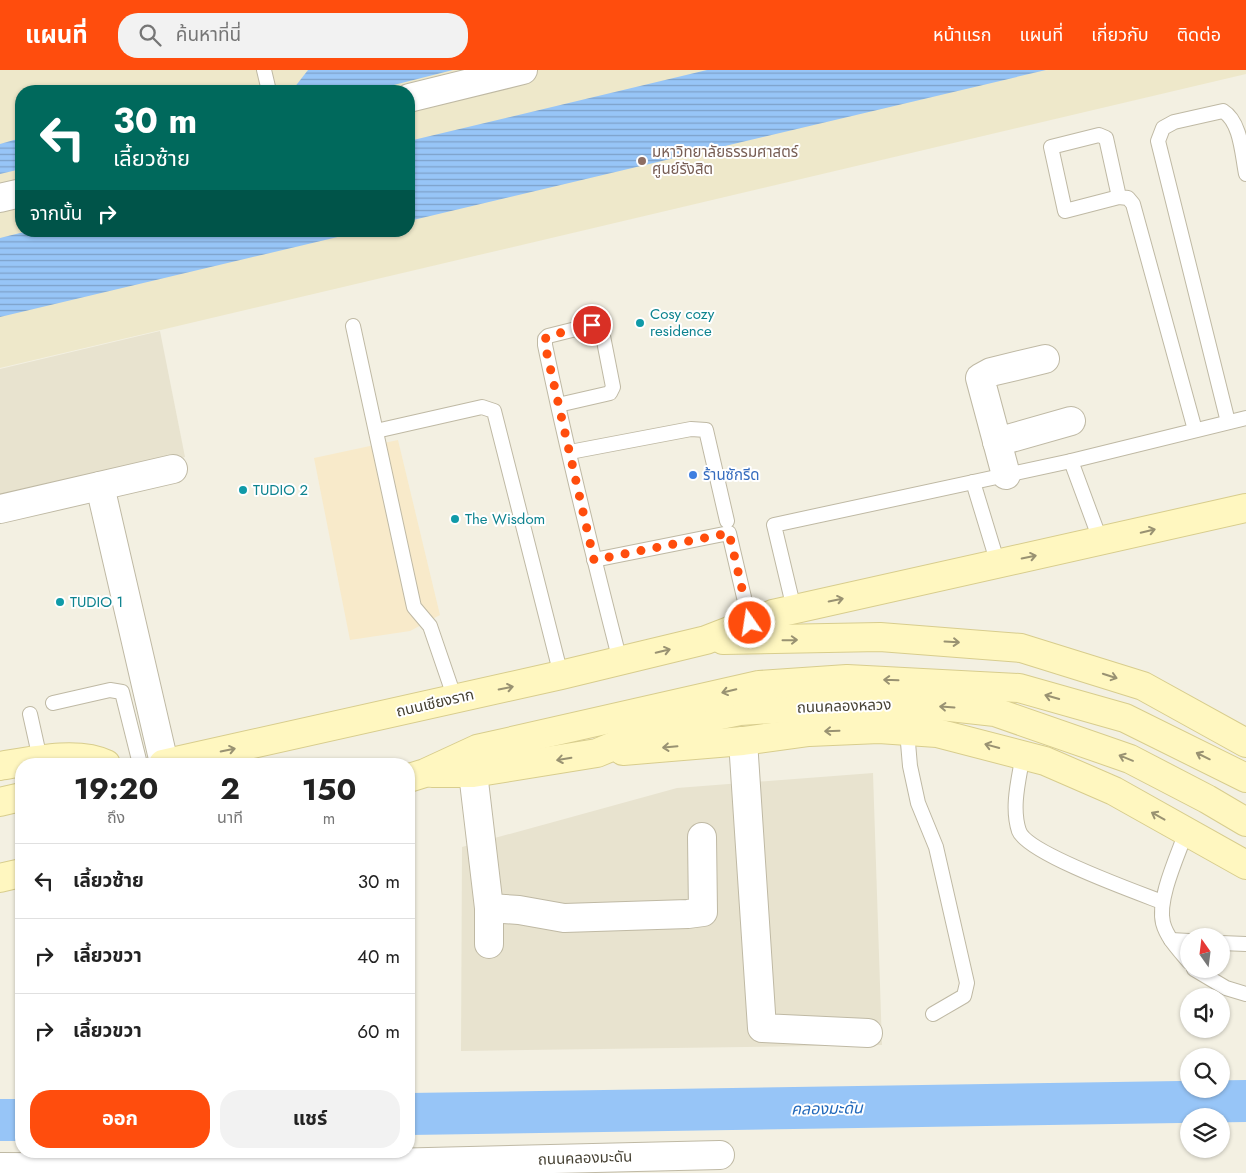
<!DOCTYPE html>
<html lang="th">
<head>
<meta charset="utf-8">
<style>
  body { margin:0; font-family:Jost,"Noto Sans Thai",sans-serif; background:#f2f2f2; color:#222; height:100vh; display:flex; flex-direction:column; font-size:19px; white-space:nowrap }
  * { box-sizing:border-box; margin:0 }
  p { font-size:16px; color:#767676 }
  .icon { flex:none; width:28px; height:28px; fill:none; stroke:currentColor; stroke-width:2; stroke-linecap:round; stroke-linejoin:round }
  .map { position:relative; flex:1; overflow:hidden }
  .panel { position:absolute; left:15px; top:688px; width:400px; height:400px; display:flex; flex-direction:column; background:#fff; border-radius:20px; box-shadow:0 1px 4px #0004 }
  .panel>* { flex:none }
  .guide { position:absolute; left:15px; top:15px; width:400px; height:152px; border-radius:20px; box-shadow:0 1px 4px #0004; background:#00695c; color:#fff; overflow:hidden }
  .needle { width:32px; rotate:346deg }
  .buttons { position:absolute; left:1180px; top:858px; display:grid; gap:10px }
  .buttons a { display:grid; place-items:center; width:50px; height:50px; border-radius:50%; background:#fff; box-shadow:0 1px 4px #0004; font-size:25px }
  .pin { position:absolute; display:grid; place-items:center; width:42px; height:42px; color:#fff; margin:-21px; border:2px solid #fff; border-radius:50%; box-shadow:0 1px 5px #0007 }
  .me { position:absolute; width:55px; margin:-28px; rotate:347deg; stroke-linejoin:round; filter:drop-shadow(0 0 4px #0008) }
  .turn { display:flex; align-items:center; gap:18px; height:105px; padding:0 15px; font-size:22px }
  .turn .icon { width:65px; height:65px; stroke-width:2.5 }
  .turn b { display:block; font-size:35px; line-height:42px }
  .then { display:flex; align-items:center; height:48px; padding:0 15px; background:#0003; gap:10px; font-size:19px }
  .eta { display:flex; justify-content:space-evenly; align-items:center; height:85px; text-align:center }
  .eta b { font-size:30px; font-weight:700; line-height:35px }
  .action { display:flex; gap:10px; margin-top:auto; padding:10px 15px }
  .action a { flex:1; height:58px; border-radius:20px; background:#ff4d0d; color:#fff; font-size:20px; font-weight:700; line-height:58px; text-align:center }
  .action a+a { background:#f2f2f2; color:#222 }
  ul { padding:0; list-style:none }
  li { display:flex; align-items:center; gap:15px; height:75px; padding:0 15px; border-top:1px solid #e0e0e0 }
  li div { flex:1 }
  li b { display:block; font-size:19px }
  li em { font-style:normal }
  header { display:flex; align-items:center; gap:30px; box-sizing:border-box; height:70px; padding:0 25px; background:#ff4d0d; color:#fff }
  header strong { font-size:24px }
  nav { display:flex; gap:28px; margin-inline-start:auto; font-size:18px }
  .search { width:350px; height:45px; background:#f2f2f2; display:flex; align-items:center; gap:12px; box-sizing:border-box; padding:0 18px; border-radius:20px; color:#767676; font-size:19px }
  .map>svg:first-child { display:block }
</style>
</head>
<body>
<header>
<strong>แผนที่</strong>
<div class="search"><svg class="icon" aria-label="search" viewBox="0 0 24 24"><circle cx="10" cy="10" r="6"/><path d="M15 15l6 6"/></svg>ค้นหาที่นี่</div>
<nav><a>หน้าแรก</a><a>แผนที่</a><a>เกี่ยวกับ</a><a>ติดต่อ</a></nav>
</header>
<div class="map">
<svg width="1246" height="1103" viewBox="0 0 1246 1103">
  <defs>
    <pattern id="water-rules" width="6" height="5" patternUnits="userSpaceOnUse" patternTransform="scale(1.25)"><rect width="6" height="5" fill="#97c5f7"/><path d="M0 2.5h6" fill="none" stroke="#7da1c9"/></pattern>
  </defs>
  <rect width="100%" height="100%" fill="#f3f0e2"/>
  <!-- residential -->
  <g fill="#e8e3cf">
    <polygon points="160,261 185,387 0,431 0,299"/>
    <polygon points="873,703 882,975 461,981 462,777 677,718"/>
  </g>
  <!-- commercial -->
  <polygon fill="#f8eaca" points="398,370 440,545 410,561 350,570 314,388"/>
  <!-- education -->
  <path fill="#eee8ca" fill-rule="evenodd" d="M0 0H1246V4L0 298ZM21 21H409V161H21Z"/>
  <!-- water -->
  <g fill="url(#water-rules)">
    <polygon points="308,0 453,0 370,21 300,21 294,18"/>
    <polygon points="707,0 1046,0 409,151 409,71"/>
    <polygon points="21,68 21,99 0,104 0,74"/>
    <polygon points="28,161 363,161 0,247 0,168"/>
  </g>
  <g fill="none" stroke-linecap="round" stroke-linejoin="round">
    <!-- river -->
    <g stroke="#97c5f7" stroke-width="42">
      <polyline points="409,1044 1246,1031"/>
      <polyline points="0,1050 21,1050"/>
    </g>
    <defs>
      <g id="lane">
        <polyline points="264,0 269,21"/>
        <polyline points="1119,127 1106,68 1099,65 1051,77 1065,141 1119,127 1128,128 1133,134 1195,360"/>
        <polyline points="353,256 414,537 430,556 455,629"/>
        <path d="M558 335 606 324 610 323 613 317 602 261 592 255 548 266 545 269V275C567 381 593 486 620 591"/>
        <path d="M1228 352 1158 71 1163 58 1174 52 1223 41C1241 52 1242 84 1246 104"/>
        <polyline points="376,361 482,337 494,341 561,605"/>
        <polyline points="570,382 691,359 706,360 727,451"/>
        <polyline points="1071,391 1101,472"/>
        <polyline points="973,412 998,494"/>
        <polyline points="594,490 729,463 750,553"/>
        <polyline points="794,539 774,455 1071,391 1246,348"/>
        <polyline points="53,633 110,620 122,622 140,694"/>
        <polyline points="30,644 40,689"/>
        <polyline points="907,661 910,696 918,733 936,777 967,913 964,926 933,944"/>
        <path d="M1023 684C1019 709 1011 737 1019 761 1027 783 1136 822 1162 832"/>
        <path d="M1186 762C1178 785 1157 829 1163 853 1167 868 1179 880 1189 892"/>
        <polyline points="1171,870 1189,871"/>
        <polyline points="1221,873 1246,874"/>
        <polyline points="1194,899 1226,918 1246,924"/>
      </g>
      <g id="street">
        <polyline points="409,28 523,0"/>
        <polyline points="0,128 21,123"/>
        <polyline points="997,372 1071,351"/>
        <polyline points="1006,405 980,308 991,302 1045,289"/>
        <polyline points="100,416 164,693"/>
        <polyline points="0,439 173,399"/>
        <polyline points="743,671 762,958 868,963"/>
        <polyline points="473,703 489,838 489,874"/>
        <polyline points="489,838 519,840 564,848 688,844 703,842 702,767"/>
        <polyline points="0,1097 180,1098 720,1085"/>
      </g>
      <g id="secondary">
        <polyline points="723,570 880,567 1021,578 1143,616 1246,673"/>
        <polyline points="623,681 743,671 809,662 879,659 937,663 1045,691 1114,721 1246,795"/>
        <polyline points="163,694 561,605 706,570 773,544 1246,438"/>
        <path d="M0 696C30 691 78 680 106 694"/>
        <polyline points="432,703 473,703 597,683 657,658 740,641 877,633 950,637 995,642 1130,689 1207,729 1246,752"/>
        <polyline points="409,708 425,703 477,679 759,615 847,609 1019,618 1125,648 1246,708"/>
        <polyline points="0,732 21,727"/>
        <polyline points="0,808 21,803"/>
      </g>
    </defs>
    <!-- lane casing -->
    <use href="#lane" stroke="#bfb9a4" stroke-width="16"/>
    <!-- street casing -->
    <use href="#street" stroke="#bfb9a4" stroke-width="30"/>
    <!-- secondary casing -->
    <use href="#secondary" stroke="#d8cd8d" stroke-width="30"/>
    <!-- lane -->
    <use href="#lane" stroke="#fff" stroke-width="14"/>
    <!-- street -->
    <use href="#street" stroke="#fff" stroke-width="28"/>
    <!-- secondary -->
    <use href="#secondary" stroke="#fff7c0" stroke-width="28"/>
  </g>
  <!-- one-way arrows -->
  <defs><path id="oneway-shaft" d="M-6 0H5M1.5-3L5.5 0L1.5 3" fill="none" stroke-width="1.6" stroke-linecap="round" stroke-linejoin="round" transform="scale(1.25)"/></defs>
  <g stroke="#999272">
    <use href="#oneway-shaft" transform="translate(1148 461) rotate(-13)"/>
    <use href="#oneway-shaft" transform="translate(1029 487) rotate(-12)"/>
    <use href="#oneway-shaft" transform="translate(836 530) rotate(-12)"/>
    <use href="#oneway-shaft" transform="translate(790 570) rotate(-1)"/>
    <use href="#oneway-shaft" transform="translate(952 572) rotate(3)"/>
    <use href="#oneway-shaft" transform="translate(663 581) rotate(-13)"/>
    <use href="#oneway-shaft" transform="translate(1110 606) rotate(18)"/>
    <use href="#oneway-shaft" transform="translate(891 610) rotate(-178)"/>
    <use href="#oneway-shaft" transform="translate(506 618) rotate(-12)"/>
    <use href="#oneway-shaft" transform="translate(729 621) rotate(167)"/>
    <use href="#oneway-shaft" transform="translate(1052 627) rotate(-164)"/>
    <use href="#oneway-shaft" transform="translate(947 637) rotate(-176)"/>
    <use href="#oneway-shaft" transform="translate(832 661) rotate(178)"/>
    <use href="#oneway-shaft" transform="translate(992 676) rotate(-165)"/>
    <use href="#oneway-shaft" transform="translate(670 677) rotate(175)"/>
    <use href="#oneway-shaft" transform="translate(228 680) rotate(-12)"/>
    <use href="#oneway-shaft" transform="translate(1203 686) rotate(-154)"/>
    <use href="#oneway-shaft" transform="translate(1126 688) rotate(-158)"/>
    <use href="#oneway-shaft" transform="translate(564 689) rotate(171)"/>
    <use href="#oneway-shaft" transform="translate(1158 746) rotate(-151)"/>
  </g>
  <g fill="none" stroke-linecap="round" stroke-linejoin="round">
    <!-- route -->
    <polyline stroke="#ff4d0d" stroke-width="9" stroke-dasharray="0 16.2" points="592,255 548,266 545,269 545,275 594,490 729,463 750,553"/>
  </g>
  <!-- markers -->
  <circle fill="#8d6e63" stroke="#fff" stroke-width="2" cx="642" cy="91" r="5"/>
  <g fill="#0f9aa8" stroke="#fff" stroke-width="2">
    <circle cx="640" cy="253" r="5"/>
    <circle cx="243" cy="420" r="5"/>
    <circle cx="455" cy="449" r="5"/>
    <circle cx="60" cy="532" r="5"/>
  </g>
  <circle fill="#3f7fe0" stroke="#fff" stroke-width="2" cx="693" cy="405" r="5"/>
  <g text-anchor="middle" stroke-width="4" stroke-linejoin="round" paint-order="stroke">
    <!-- education labels -->
    <g font-size="15" fill="#785e54" stroke="#fff" text-anchor="start">
      <text x="652" y="87">มหาวิทยาลัยธรรมศาสตร์<tspan x="652" dy="17">ศูนย์รังสิต</tspan></text>
    </g>
    <!-- culture labels -->
    <g font-size="15" fill="#0d838f" stroke="#fff" text-anchor="start">
      <text x="650" y="249">Cosy cozy<tspan x="650" dy="17">residence</tspan></text>
      <text x="253" y="425">TUDIO 2</text>
      <text x="465" y="454">The Wisdom</text>
      <text x="70" y="537">TUDIO 1</text>
    </g>
    <!-- shop labels -->
    <g font-size="15" fill="#366cbe" stroke="#fff" text-anchor="start">
      <text x="703" y="410">ร้านซักรีด</text>
    </g>
    <!-- street labels -->
    <g font-size="15" fill="#454032" stroke="#fff">
      <text transform="translate(435 633) rotate(-13)" y="5">ถนนเชียงราก</text>
      <text transform="translate(844 636) rotate(-2)" y="5">ถนนคลองหลวง</text>
      <text transform="translate(585 1088) rotate(-2)" y="5">ถนนคลองมะดัน</text>
    </g>
    <!-- water labels -->
    <g font-size="16" font-style="italic" fill="#2269bb" stroke="#fff">
      <text transform="translate(827 1038) rotate(-1)" y="6">คลองมะดัน</text>
    </g>
  </g>
</svg>
<div class="buttons">
<a><svg class="needle" viewBox="-14 -14 28 28"><path d="M0-13l5 13h-10z" fill="#e53935"/><path d="M0 13l5-13h-10z" fill="#767676"/></svg></a>
<a><svg class="icon" aria-label="sound" viewBox="0 0 24 24"><path d="M4 9h4l5-4v14l-5-4H4zM17 9q2 3 0 6"/></svg></a>
<a><svg class="icon" aria-label="search" viewBox="0 0 24 24"><circle cx="10" cy="10" r="6"/><path d="M15 15l6 6"/></svg></a>
<a><svg class="icon" aria-label="layers" viewBox="0 0 24 24"><path d="M12 4l9 5-9 5-9-5zM3 14l9 5 9-5"/></svg></a>
</div>
<div class="pin" style="left:592px;top:255px;background:#d93025"><svg class="icon" aria-label="arrive" viewBox="0 0 24 24"><path d="M6 21V4h12l-3 4 3 4H6"/></svg></div>
<svg class="me" style="left:750px;top:553px" viewBox="-20 -20 40 40"><circle r="17" fill="#ff4d0d" stroke="#fff" stroke-width="3"/><path d="M0-11L8 9 0 5-8 9z" fill="#fff"/></svg>
<div class="guide">
<div class="turn"><svg class="icon" aria-label="left" viewBox="0 0 24 24"><path d="M17 20v-9H6M10 6l-5 5 5 5"/></svg><div><b>30 m</b>เลี้ยวซ้าย</div></div>
<div class="then">จากนั้น<svg class="icon" aria-label="right" viewBox="0 0 24 24"><path d="M7 20v-9h11M14 6l5 5-5 5"/></svg></div>
</div>
<section class="panel">
<div class="eta">
<div><b>19:20</b><p>ถึง</p></div>
<div><b>2</b><p>นาที</p></div>
<div><b>150</b><p>m</p></div>
</div>
<ul>
<li><svg class="icon" aria-label="left" viewBox="0 0 24 24"><path d="M17 20v-9H6M10 6l-5 5 5 5"/></svg><div><b>เลี้ยวซ้าย</b></div><em>30 m</em></li>
<li><svg class="icon" aria-label="right" viewBox="0 0 24 24"><path d="M7 20v-9h11M14 6l5 5-5 5"/></svg><div><b>เลี้ยวขวา</b></div><em>40 m</em></li>
<li><svg class="icon" aria-label="right" viewBox="0 0 24 24"><path d="M7 20v-9h11M14 6l5 5-5 5"/></svg><div><b>เลี้ยวขวา</b></div><em>60 m</em></li>
</ul>
<div class="action"><a>ออก</a><a>แชร์</a></div>
</section>
</div>
</body>
</html>
